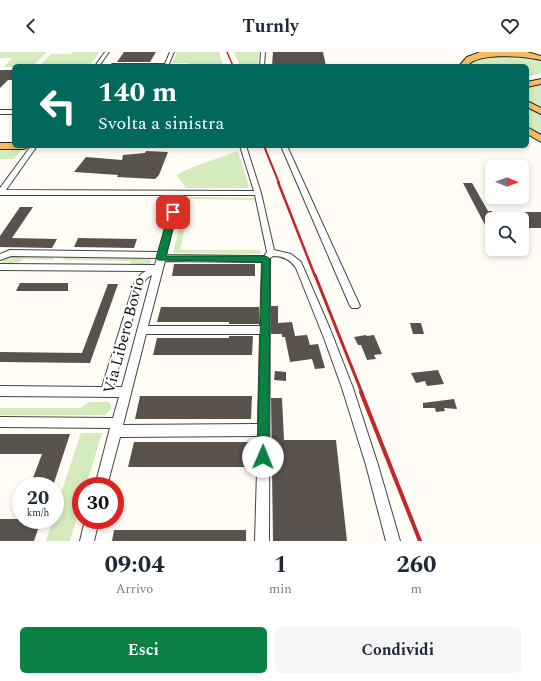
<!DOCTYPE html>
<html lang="it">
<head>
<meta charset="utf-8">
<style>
  body { margin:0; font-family:Spectral,serif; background:#f6f6f7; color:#1f2937; height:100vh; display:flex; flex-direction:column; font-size:15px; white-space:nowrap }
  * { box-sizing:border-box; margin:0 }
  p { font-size:13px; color:#747a83 }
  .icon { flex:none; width:22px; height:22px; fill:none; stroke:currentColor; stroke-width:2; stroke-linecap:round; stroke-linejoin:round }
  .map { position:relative; height:489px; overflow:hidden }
  .side { display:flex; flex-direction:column; background:#fff; flex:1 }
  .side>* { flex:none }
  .top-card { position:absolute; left:12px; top:12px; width:517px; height:84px; border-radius:6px; box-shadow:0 2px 6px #0003; background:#00695c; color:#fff; overflow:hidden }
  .needle { width:26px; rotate:91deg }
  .buttons { position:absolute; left:485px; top:108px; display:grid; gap:8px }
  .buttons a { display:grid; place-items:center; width:44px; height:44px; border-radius:6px; background:#fff; box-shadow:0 2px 6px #0003; font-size:20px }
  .speed { position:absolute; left:12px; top:425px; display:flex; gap:8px; font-size:20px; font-weight:700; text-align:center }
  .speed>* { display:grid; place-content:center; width:52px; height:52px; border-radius:50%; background:#fff; box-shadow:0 2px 6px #0003; line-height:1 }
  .speed small { font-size:10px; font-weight:400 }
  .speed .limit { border:6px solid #d22; background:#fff; color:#111 }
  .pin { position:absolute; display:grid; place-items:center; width:34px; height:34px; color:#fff; margin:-17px; border-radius:8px; box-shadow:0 2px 6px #0006 }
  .me { position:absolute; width:44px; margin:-22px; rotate:1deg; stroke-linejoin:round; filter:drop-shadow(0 0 3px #0008) }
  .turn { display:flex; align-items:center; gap:14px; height:84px; padding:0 20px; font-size:18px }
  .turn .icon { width:52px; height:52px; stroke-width:2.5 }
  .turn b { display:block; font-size:28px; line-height:34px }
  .eta { display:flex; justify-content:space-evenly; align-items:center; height:68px; text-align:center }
  .eta b { font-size:24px; font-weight:700; line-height:28px }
  .cta { display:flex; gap:8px; margin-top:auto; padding:8px 20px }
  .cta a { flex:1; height:46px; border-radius:6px; background:#0b8043; color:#fff; font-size:16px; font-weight:700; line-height:46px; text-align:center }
  .cta a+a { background:#f6f6f7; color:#1f2937 }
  header { display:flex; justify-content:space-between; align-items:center; height:52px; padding:0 20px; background:#fff; font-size:18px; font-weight:700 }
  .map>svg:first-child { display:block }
</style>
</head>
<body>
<header><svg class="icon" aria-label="back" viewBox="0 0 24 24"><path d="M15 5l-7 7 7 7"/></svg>Turnly<svg class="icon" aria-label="heart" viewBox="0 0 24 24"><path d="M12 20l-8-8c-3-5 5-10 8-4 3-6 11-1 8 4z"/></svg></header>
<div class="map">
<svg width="541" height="489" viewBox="0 0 541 489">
  <rect width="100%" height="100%" fill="#fffdf5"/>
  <!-- green -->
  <g fill="#d5ebbd">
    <polygon points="0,0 47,0 33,14 14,14 14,15 3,15 13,6 0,6"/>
    <polygon points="73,0 100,0 89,14 39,14 51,2 71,2"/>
    <polygon points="177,0 219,0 223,14 188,14 188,11 172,11"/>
    <polygon points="234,0 259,0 258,14 240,14"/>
    <polygon points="503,2 541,7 541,21 527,25 527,14 468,14 473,8"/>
    <polygon points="541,32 541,56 527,50 527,36"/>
    <polygon points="527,55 541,62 541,84 527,76"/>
    <polygon points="0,97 22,97 14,107 0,107"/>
    <polygon points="238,99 249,134 248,136 186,136 176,123 193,115"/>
    <polygon points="191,145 256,146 256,148 191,147 180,198 260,198 261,202 173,201 186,148"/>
    <polygon points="8,204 55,205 53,208 24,207 13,213 3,213 2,208"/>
    <polygon points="64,205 149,206 152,210 147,213 133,213 129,209 63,208"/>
    <polygon points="89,350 109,350 111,352 111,357 105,363 0,363 0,356 81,356"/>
    <polygon points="81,381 102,381 86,434 81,434 81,452 70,489 46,489 53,468 55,468 55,460"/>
  </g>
  <!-- building -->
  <g fill="#5a524d">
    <polygon points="124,0 156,0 150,10 117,10"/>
    <polygon points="273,0 323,0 326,14 272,14"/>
    <polygon points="0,18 14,18 14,28 8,28 0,36"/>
    <polygon points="146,99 168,100 159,123 155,127 117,125 118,123 74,120 86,105 122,108 123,103 145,101"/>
    <polygon points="463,131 472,131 488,159 492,159 492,173 485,173"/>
    <polygon points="20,155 33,155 12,186 57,187 52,196 0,195 0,184"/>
    <rect x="522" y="160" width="19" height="16"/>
    <polygon points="78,186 137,187 134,196 74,195"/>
    <polygon points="174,212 255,212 255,224 172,224"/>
    <polygon points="20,231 68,231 68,239 16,239"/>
    <polygon points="108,232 118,232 90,311 0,310 0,300 82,301"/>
    <polygon points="271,254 278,254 278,271 292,270 295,284 307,283 310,293 318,292 325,316 315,317 312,307 290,310 285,285 282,285 282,282 271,282"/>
    <polygon points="161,255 259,255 259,272 229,272 229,270 157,270"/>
    <polygon points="410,271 421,271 424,282 413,282"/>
    <polygon points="366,283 367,284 374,283 382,302 374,303 376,307 367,308 361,293 358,293 354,285"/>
    <polygon points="229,284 253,284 252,303 153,303 157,286 229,286"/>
    <polygon points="438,318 444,332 427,334 425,329 416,331 411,321"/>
    <polygon points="275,319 286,320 286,329 274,328"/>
    <polygon points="140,344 252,344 251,367 135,367"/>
    <polygon points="271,346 282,346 284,388 336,388 347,489 273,489"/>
    <polygon points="454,347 457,357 444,356 445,359 436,360 435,356 423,356 423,351"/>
    <polygon points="0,382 70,382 53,434 30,434 42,402 0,402"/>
    <polygon points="134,390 249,390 248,415 128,415"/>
    <polygon points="0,467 21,467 41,468 34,489 0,489"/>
    <polygon points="114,478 246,478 246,489 112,489"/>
  </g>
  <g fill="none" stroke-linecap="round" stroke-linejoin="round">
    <defs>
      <g id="minor">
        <polygon points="105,0 109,0 99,14 95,14"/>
        <polygon points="170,0 174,0 168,14 111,13 113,12 165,12"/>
        <polygon points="261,0 265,0 264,14 260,14"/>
        <rect x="0" y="58" width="14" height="4"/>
        <path d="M31 94H37L6 138 254 139 240 94H246L261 141 274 198 291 202 301 210 330 277 353 336 378 413 400 489H386L366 413 342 336 324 286 296 216C290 207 283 204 273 204L270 206 269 489H255L258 384 120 385 107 434H95L110 376 0 375V365L113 366 119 345 0 344V334L102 335 134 232 141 222 146 219 0 218V212L155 213 157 206 11 204 0 208V202L10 198 159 200 174 143H0V136ZM181 143H255L267 200 264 204 166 203ZM165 209 262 210 260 274H148ZM152 223 122 335H113L142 233 147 226ZM146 282H260L258 372 123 373Z"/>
        <polygon points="281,94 287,94 360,254 358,256 352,256 350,254"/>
        <polygon points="85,468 99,468 94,489 80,489"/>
      </g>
      <g id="trunk">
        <path d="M480 0H527L541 4V8C523 4 478 0 467 14H459L467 5Z"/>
        <polygon points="541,27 541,32 527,35 527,30"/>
        <polygon points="527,49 541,56 541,62 527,55"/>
        <polygon points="527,75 541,83 541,90 527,82"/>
        <polygon points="0,91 14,91 14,94 29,94 24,97 0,97"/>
      </g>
    </defs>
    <!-- minor casing -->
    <use href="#minor" stroke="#444" stroke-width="2"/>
    <!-- trunk casing -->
    <use href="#trunk" stroke="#222" stroke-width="2"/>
    <!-- minor -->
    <use href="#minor" fill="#fff" fill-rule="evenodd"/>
    <!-- trunk -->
    <use href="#trunk" fill="#f7bc64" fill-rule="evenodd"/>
    <!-- rail-far4 -->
    <polyline stroke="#c4262e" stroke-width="1.5" points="227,0 233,14"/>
    <!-- rail-far3 -->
    <polyline stroke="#c4262e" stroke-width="2" points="264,94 279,131"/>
    <!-- rail-far2 -->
    <polyline stroke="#c4262e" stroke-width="2.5" points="278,130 315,224"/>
    <!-- rail-far1 -->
    <polyline stroke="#c4262e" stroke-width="3" points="315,223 362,341"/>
    <!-- rail -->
    <polyline stroke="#c4262e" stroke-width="4" points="361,340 420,489"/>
  </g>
  <!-- route -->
  <polygon fill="#0b8043" stroke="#07532c" points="173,158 177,160 166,204 266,204 270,207 269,405 267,410 263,411 259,410 257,405 262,210 158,208 156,206 169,160"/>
  <g text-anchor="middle" stroke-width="4" stroke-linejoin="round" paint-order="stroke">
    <!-- street labels -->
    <g font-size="16" fill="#111" stroke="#fff">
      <text transform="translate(123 283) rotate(-75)" y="6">Via Libero Bovio</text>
    </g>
  </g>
</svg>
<div class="buttons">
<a><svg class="needle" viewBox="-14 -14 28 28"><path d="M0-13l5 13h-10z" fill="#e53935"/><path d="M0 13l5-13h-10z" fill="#747a83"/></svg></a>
<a><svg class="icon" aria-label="search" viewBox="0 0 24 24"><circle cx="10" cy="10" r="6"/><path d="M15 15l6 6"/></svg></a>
</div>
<div class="speed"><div>20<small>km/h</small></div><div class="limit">30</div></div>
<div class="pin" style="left:173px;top:160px;background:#d93025"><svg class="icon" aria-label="arrive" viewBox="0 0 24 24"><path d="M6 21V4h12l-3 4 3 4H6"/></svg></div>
<svg class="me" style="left:263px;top:405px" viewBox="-20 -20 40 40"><circle r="19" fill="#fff"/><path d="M0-13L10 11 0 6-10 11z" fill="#0b8043"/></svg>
<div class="top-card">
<div class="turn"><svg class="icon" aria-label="left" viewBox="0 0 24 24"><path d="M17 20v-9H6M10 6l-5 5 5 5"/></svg><div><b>140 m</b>Svolta a sinistra</div></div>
</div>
</div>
<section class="side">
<div class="eta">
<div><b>09:04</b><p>Arrivo</p></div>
<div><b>1</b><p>min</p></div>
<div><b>260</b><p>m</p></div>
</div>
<div class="cta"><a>Esci</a><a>Condividi</a></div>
</section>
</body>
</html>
